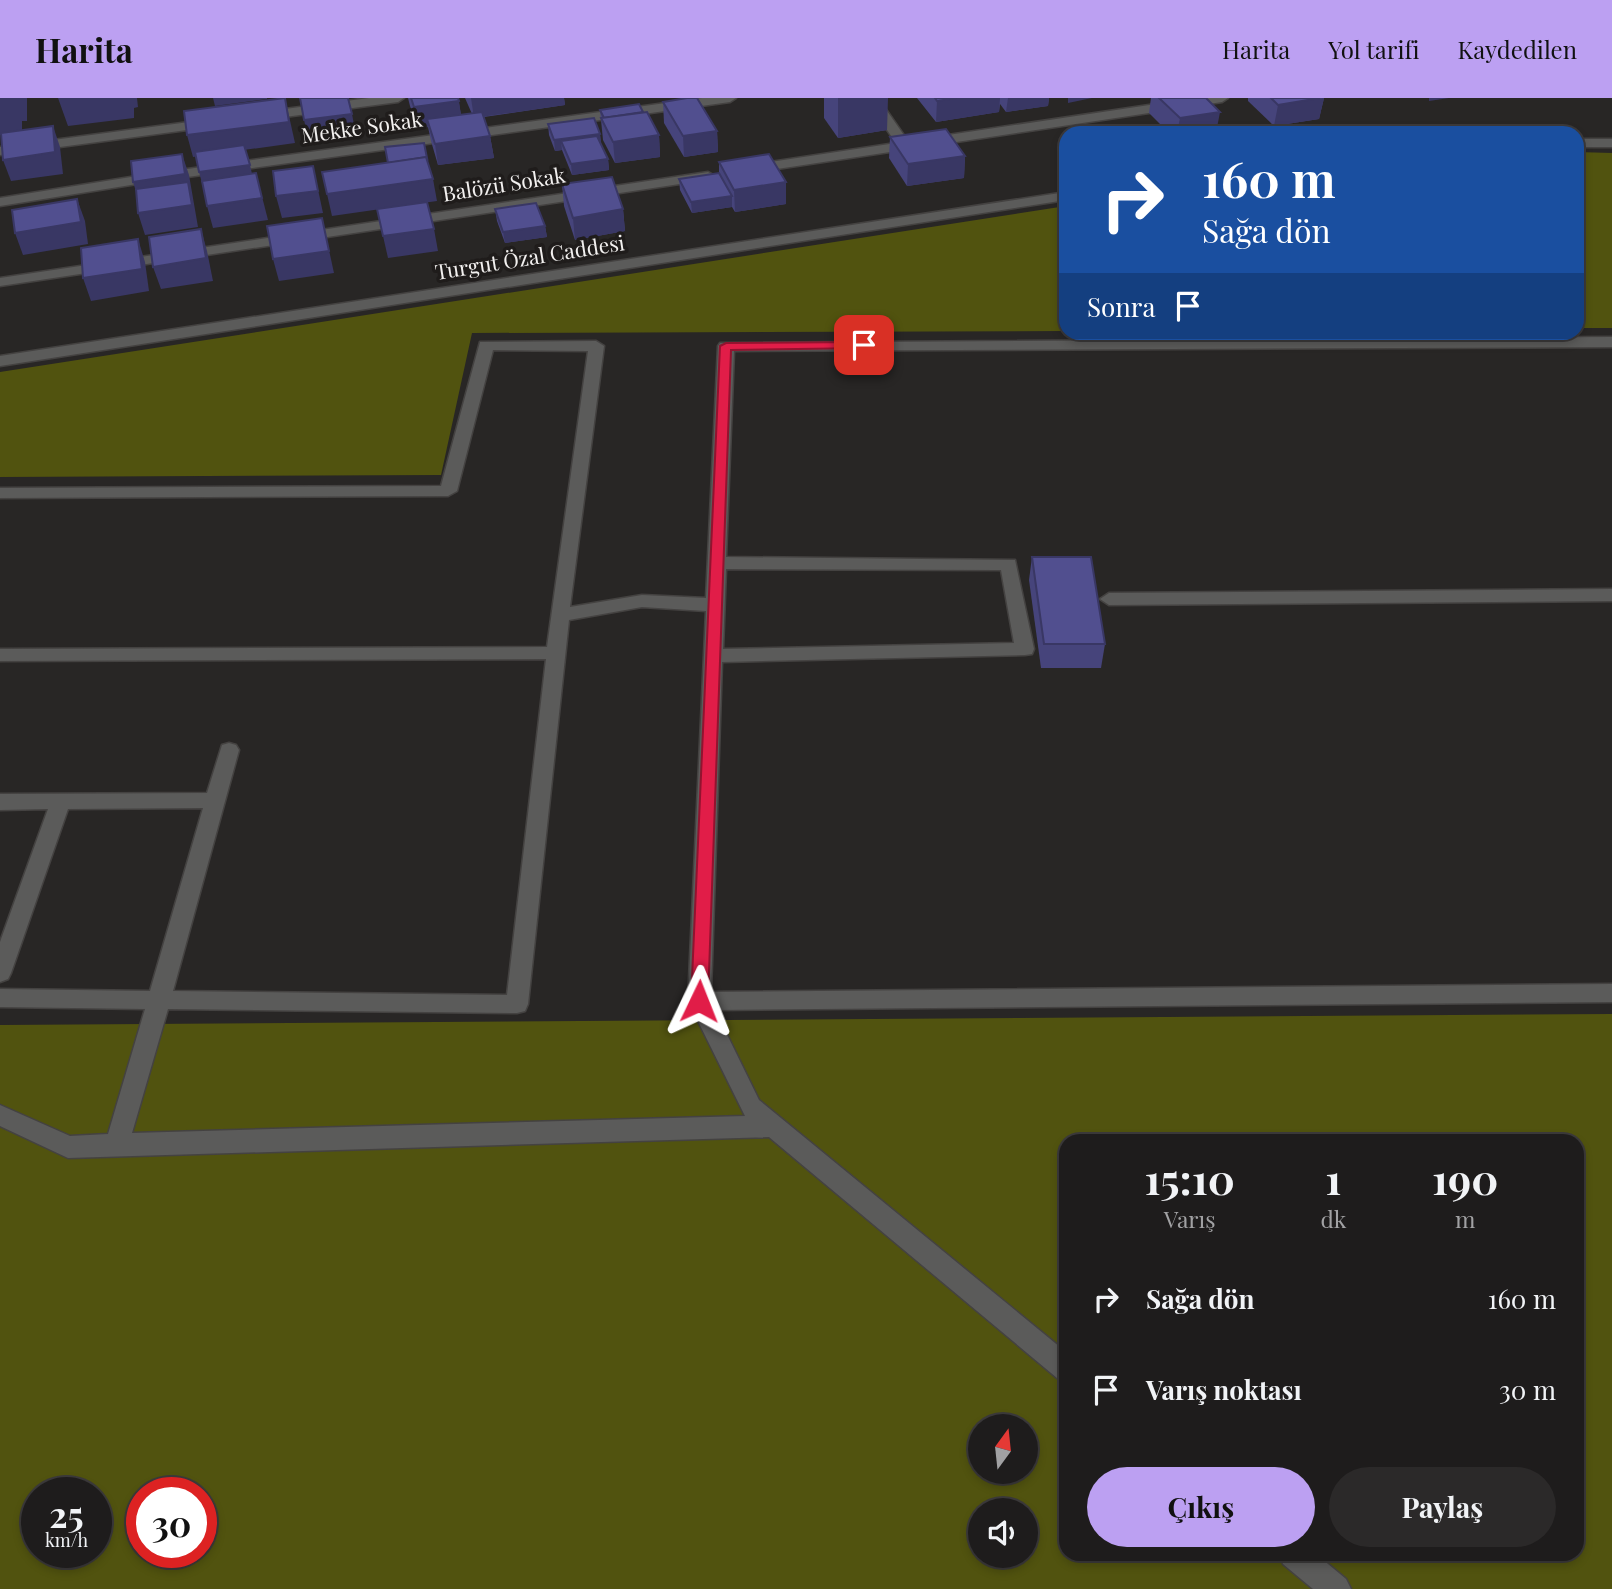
<!DOCTYPE html>
<html lang="tr">
<head>
<meta charset="utf-8">
<style>
  body { margin:0; font-family:"Playfair Display",serif; background:#2b2929; color:#f1f3f6; height:100vh; display:flex; flex-direction:column; font-size:26px; white-space:nowrap }
  * { box-sizing:border-box; margin:0 }
  p { font-size:23px; color:#a1a1a3 }
  .icon { flex:none; width:38px; height:38px; fill:none; stroke:currentColor; stroke-width:2; stroke-linecap:round; stroke-linejoin:round }
  .map { position:relative; flex:1; overflow:hidden }
  .drawer { position:absolute; left:1059px; top:1036px; width:525px; height:427px; display:flex; flex-direction:column; background:#1e1c1c; border-radius:21px; box-shadow:0 4px 10px #0003,0 0 0 2px #3c3a3b }
  .drawer>* { flex:none }
  .guide { position:absolute; left:1059px; top:28px; width:525px; height:214px; border-radius:21px; box-shadow:0 4px 10px #0003,0 0 0 2px #3c3a3b; background:#1a4fa0; color:#fff; overflow:hidden }
  .needle { width:46px; rotate:15deg }
  .buttons { position:absolute; left:968px; top:1316px; display:grid; gap:14px }
  .buttons a { display:grid; place-items:center; width:70px; height:70px; border-radius:50%; background:#1e1c1c; box-shadow:0 4px 10px #0003,0 0 0 2px #3c3a3b; font-size:35px }
  .speed { position:absolute; left:21px; top:1379px; display:flex; gap:14px; font-size:35px; font-weight:700; text-align:center }
  .speed>* { display:grid; place-content:center; width:91px; height:91px; border-radius:50%; background:#1e1c1c; box-shadow:0 4px 10px #0003,0 0 0 2px #3c3a3b; line-height:1 }
  .speed small { font-size:18px; font-weight:400 }
  .speed .limit { border:10px solid #d22; background:#fff; color:#111 }
  .pin { position:absolute; display:grid; place-items:center; width:60px; height:60px; color:#fff; margin:-30px; border-radius:14px; box-shadow:0 4px 10px #0006 }
  .me { position:absolute; width:77px; margin:-38px; rotate:2deg; stroke-linejoin:round; filter:drop-shadow(0 0 5px #0008) }
  .turn { display:flex; align-items:center; gap:24px; height:147px; padding:0 28px; font-size:32px }
  .turn .icon { width:91px; height:91px; stroke-width:2.5 }
  .turn b { display:block; font-size:49px; line-height:60px }
  .then { display:flex; align-items:center; height:66px; padding:0 28px; background:#0003; gap:14px; font-size:26px }
  .eta { display:flex; justify-content:space-evenly; align-items:center; height:119px; text-align:center }
  .eta b { font-size:42px; font-weight:700; line-height:49px }
  .cta { display:flex; gap:14px; margin-top:auto; padding:14px 28px }
  .cta a { flex:1; height:80px; border-radius:42px; background:#bca0f2; color:#111; font-size:28px; font-weight:700; line-height:80px; text-align:center }
  .cta a+a { background:#2b2929; color:#f1f3f6 }
  ul { padding:0; list-style:none }
  li { display:flex; align-items:center; gap:21px; height:91px; padding:0 28px }
  li div { flex:1 }
  li b { display:block; font-size:26px }
  li em { font-style:normal }
  header { display:flex; align-items:center; gap:42px; box-sizing:border-box; height:98px; padding:0 35px; background:#bca0f2; color:#111 }
  header strong { font-size:33px }
  nav { display:flex; gap:38px; margin-inline-start:auto; font-size:24px }
  .map>svg:first-child { display:block }
</style>
</head>
<body>
<header>
<strong>Harita</strong>
<nav><a>Harita</a><a>Yol tarifi</a><a>Kaydedilen</a></nav>
</header>
<div class="map">
<svg width="1612" height="1491" viewBox="0 0 1612 1491">
  <rect width="100%" height="100%" fill="#282625"/>
  <!-- green -->
  <g fill="#51530f" fill-rule="evenodd">
    <polygon points="1577,54 1612,55 1612,230 1577,230"/>
    <polygon points="1066,108 1066,233 472,235 441,377 0,379 0,274"/>
    <path d="M1612 916V1491H0V927ZM1066 1043H1577V1456H1066ZM980 1328H1026V1374H980ZM37 1395H96V1454H37ZM142 1395H201V1454H142ZM980 1412H1026V1458H980Z"/>
  </g>
  <g fill="none" stroke-linecap="round" stroke-linejoin="round">
    <defs>
      <g id="minor">
        <polygon points="369,0 404,0 398,4 262,22 255,18 262,14"/>
        <polygon points="702,0 736,0 730,4 137,86 0,108 0,100 137,78"/>
        <polygon points="865,0 878,0 908,43 1196,0 1228,0 1222,4 750,75 743,71 750,67 896,45"/>
        <polygon points="212,21 219,25 217,28 0,57 0,49"/>
        <rect x="1577" y="41" width="35" height="8"/>
        <polygon points="708,74 715,78 713,81 0,188 0,180"/>
        <polygon points="1066,94 1066,102 0,268 0,258"/>
        <path d="M1612 239V249L734 253 726 459 1015 462 1034 551 1032 556 1025 557 722 564 711 894 1612 886V904L715 912 759 1002 1066 1254V1284L1057 1280 769 1039 68 1060 0 1028V1007L70 1038 108 1036 145 911 0 909V891L150 893 203 710 68 711 11 875 8 881 0 884V844L48 711 0 712V696L207 695 222 647 229 645 236 647 239 652 173 893 507 897 546 561 0 563V551L547 549 588 253 493 252 457 393 448 398 0 400V390L441 388 480 244 596 243 604 248 570 509 642 497 706 500 718 248 720 245ZM726 471 1001 472 1014 545 723 551ZM642 509 706 513 688 903 745 1018 132 1035 168 911 517 915 525 913 528 906 569 522Z"/>
        <polygon points="1612,491 1612,503 1109,507 1100,501 1109,495"/>
        <polygon points="1279,1456 1316,1456 1346,1481 1351,1491 1313,1491 1283,1466"/>
      </g>
    </defs>
    <!-- minor casing -->
    <use href="#minor" stroke="#444241" stroke-width="3"/>
    <!-- minor -->
    <use href="#minor" fill="#5b5b5a" fill-rule="evenodd"/>
  </g>
  <!-- wall -->
  <g fill="#46447b">
    <polygon points="408,0 458,0 461,17 472,16 465,0 564,0 565,7 484,19 490,38 494,60 438,67 431,43 428,29 418,31 410,8"/>
    <polygon points="824,0 838,0 887,32 838,40 824,20"/>
    <polygon points="917,0 1049,0 1048,8 1006,14 1000,6 999,14 936,24"/>
    <polygon points="1151,0 1206,0 1216,35 1169,35 1149,15"/>
    <polygon points="1248,0 1324,0 1319,21 1274,28 1248,3"/>
    <polygon points="663,4 717,33 718,54 684,59 664,25"/>
    <polygon points="600,12 643,14 659,37 660,59 615,65 603,42"/>
    <polygon points="548,26 600,36 601,46 608,61 609,72 572,77 562,52 555,53 549,37"/>
    <polygon points="890,39 965,58 964,80 907,88 889,60"/>
    <polygon points="719,64 786,84 786,106 735,114 732,109 692,115 680,92 679,81 719,75"/>
    <polygon points="562,86 623,111 625,133 575,142 564,108"/>
    <polygon points="495,111 545,128 547,139 505,145 497,123"/>
    <polygon points="1032,459 1105,546 1101,570 1041,570 1029,482"/>
  </g>
  <!-- shaded-wall -->
  <g fill="#393764">
    <polygon points="0,0 27,0 27,23 22,23 22,34 0,37"/>
    <polygon points="58,0 137,0 138,9 134,10 134,20 68,28"/>
    <polygon points="213,0 267,0 267,1 215,8"/>
    <polygon points="285,0 295,45 193,59 187,37"/>
    <polygon points="471,0 564,0 565,7 474,20"/>
    <polygon points="838,0 888,0 887,32 838,40"/>
    <polygon points="956,0 1000,0 999,14 936,24 937,3"/>
    <polygon points="1008,0 1049,0 1048,8 1006,14"/>
    <polygon points="1068,0 1092,0 1068,5"/>
    <polygon points="1324,0 1319,21 1274,28 1278,7"/>
    <polygon points="1429,0 1449,0 1429,3"/>
    <polygon points="459,3 462,24 427,21 428,29 418,31 414,9"/>
    <polygon points="1220,14 1216,35 1177,35 1180,20"/>
    <polygon points="352,16 356,37 309,43 304,22"/>
    <polygon points="53,28 60,49 63,76 11,83 3,62"/>
    <polygon points="717,33 718,54 684,59 683,38"/>
    <polygon points="600,36 601,47 561,43 562,52 555,53 554,42"/>
    <polygon points="659,37 660,59 615,65 613,44"/>
    <polygon points="490,38 494,60 438,67 435,46"/>
    <polygon points="182,56 189,77 198,129 145,137 138,115 140,106 133,84"/>
    <polygon points="965,58 964,80 907,88 908,66"/>
    <polygon points="608,61 609,72 572,77 571,66"/>
    <polygon points="250,67 255,89 205,96 199,74"/>
    <polygon points="313,68 323,115 282,120 276,98"/>
    <polygon points="256,75 268,122 213,130 207,108"/>
    <polygon points="433,81 437,103 332,118 327,96"/>
    <polygon points="786,84 786,106 735,114 734,92"/>
    <polygon points="732,98 732,109 692,115 691,104"/>
    <polygon points="77,101 85,123 88,146 23,157 15,135"/>
    <polygon points="623,111 625,133 575,142 573,120"/>
    <polygon points="322,120 334,175 279,183 273,161"/>
    <polygon points="545,128 547,139 505,145 503,134"/>
    <polygon points="201,131 207,153 213,183 161,191 153,169"/>
    <polygon points="434,131 438,153 388,160 383,138"/>
    <polygon points="138,141 145,164 149,193 91,203 83,180"/>
  </g>
  <!-- building -->
  <g fill="#514f8f" stroke="#393764" stroke-width="2">
    <polygon points="285,0 289,24 187,37 184,13"/>
    <polygon points="300,0 348,0 352,16 304,22"/>
    <polygon points="411,0 458,0 459,3 414,9"/>
    <polygon points="687,0 697,0 717,33 683,38 663,4"/>
    <polygon points="935,0 956,0 937,3"/>
    <polygon points="1159,0 1206,0 1220,14 1180,20"/>
    <polygon points="1271,0 1320,0 1278,7"/>
    <polygon points="639,6 643,14 604,20 600,12"/>
    <polygon points="482,14 490,38 435,46 427,21"/>
    <polygon points="647,14 659,37 613,44 601,20"/>
    <polygon points="594,20 600,36 554,42 548,26"/>
    <polygon points="53,28 55,54 3,62 1,35"/>
    <polygon points="946,31 965,58 908,66 890,39"/>
    <polygon points="597,38 608,61 571,66 561,43"/>
    <polygon points="424,45 427,60 426,59 388,65 385,49"/>
    <polygon points="244,47 250,67 199,74 195,54"/>
    <polygon points="182,56 185,76 133,84 131,63"/>
    <polygon points="769,56 786,84 734,92 719,64"/>
    <polygon points="426,59 433,81 327,96 322,74"/>
    <polygon points="313,68 318,93 276,98 273,73"/>
    <polygon points="256,75 262,100 207,108 202,83"/>
    <polygon points="719,75 732,98 691,104 679,81"/>
    <polygon points="612,79 623,111 573,120 562,86"/>
    <polygon points="188,84 192,107 138,115 136,91"/>
    <polygon points="77,101 81,124 15,135 12,112"/>
    <polygon points="427,104 434,131 383,138 377,111"/>
    <polygon points="536,105 545,128 503,134 495,111"/>
    <polygon points="322,120 329,153 273,161 267,128"/>
    <polygon points="201,131 206,160 153,169 149,139"/>
    <polygon points="138,141 142,171 83,180 81,150"/>
    <polygon points="1032,459 1091,459 1105,546 1044,546"/>
  </g>
  <!-- route -->
  <polygon fill="#e11d48" stroke="#92132f" stroke-width="2" points="864,244 870,247 868,250 731,252 708,903 705,908 693,908 691,903 720,248 726,245"/>
  <g text-anchor="middle" stroke-width="7" stroke-linejoin="round" paint-order="stroke">
    <!-- far-street labels -->
    <g font-size="21" fill="#f2f0ef" stroke="#1f1c1b">
      <text transform="translate(362 30) rotate(-8)" y="7">Mekke Sokak</text>
      <text transform="translate(504 87) rotate(-9)" y="7">Balözü Sokak</text>
      <text transform="translate(530 160) rotate(-9)" y="7">Turgut Özal Caddesi</text>
    </g>
  </g>
</svg>
<div class="buttons">
<a><svg class="needle" viewBox="-14 -14 28 28"><path d="M0-13l5 13h-10z" fill="#e53935"/><path d="M0 13l5-13h-10z" fill="#a1a1a3"/></svg></a>
<a><svg class="icon" aria-label="sound" viewBox="0 0 24 24"><path d="M4 9h4l5-4v14l-5-4H4zM17 9q2 3 0 6"/></svg></a>
</div>
<div class="speed"><div>25<small>km/h</small></div><div class="limit">30</div></div>
<div class="pin" style="left:864px;top:247px;background:#d93025"><svg class="icon" aria-label="arrive" viewBox="0 0 24 24"><path d="M6 21V4h12l-3 4 3 4H6"/></svg></div>
<svg class="me" style="left:699px;top:903px" viewBox="-20 -20 40 40"><path d="M0-17L14 15 0 8-14 15z" fill="#e11d48" stroke="#fff" stroke-width="4"/></svg>
<div class="guide">
<div class="turn"><svg class="icon" aria-label="right" viewBox="0 0 24 24"><path d="M7 20v-9h11M14 6l5 5-5 5"/></svg><div><b>160 m</b>Sağa dön</div></div>
<div class="then">Sonra<svg class="icon" aria-label="arrive" viewBox="0 0 24 24"><path d="M6 21V4h12l-3 4 3 4H6"/></svg></div>
</div>
<section class="drawer">
<div class="eta">
<div><b>15:10</b><p>Varış</p></div>
<div><b>1</b><p>dk</p></div>
<div><b>190</b><p>m</p></div>
</div>
<ul>
<li><svg class="icon" aria-label="right" viewBox="0 0 24 24"><path d="M7 20v-9h11M14 6l5 5-5 5"/></svg><div><b>Sağa dön</b></div><em>160 m</em></li>
<li><svg class="icon" aria-label="arrive" viewBox="0 0 24 24"><path d="M6 21V4h12l-3 4 3 4H6"/></svg><div><b>Varış noktası</b></div><em>30 m</em></li>
</ul>
<div class="cta"><a>Çıkış</a><a>Paylaş</a></div>
</section>
</div>
</body>
</html>
